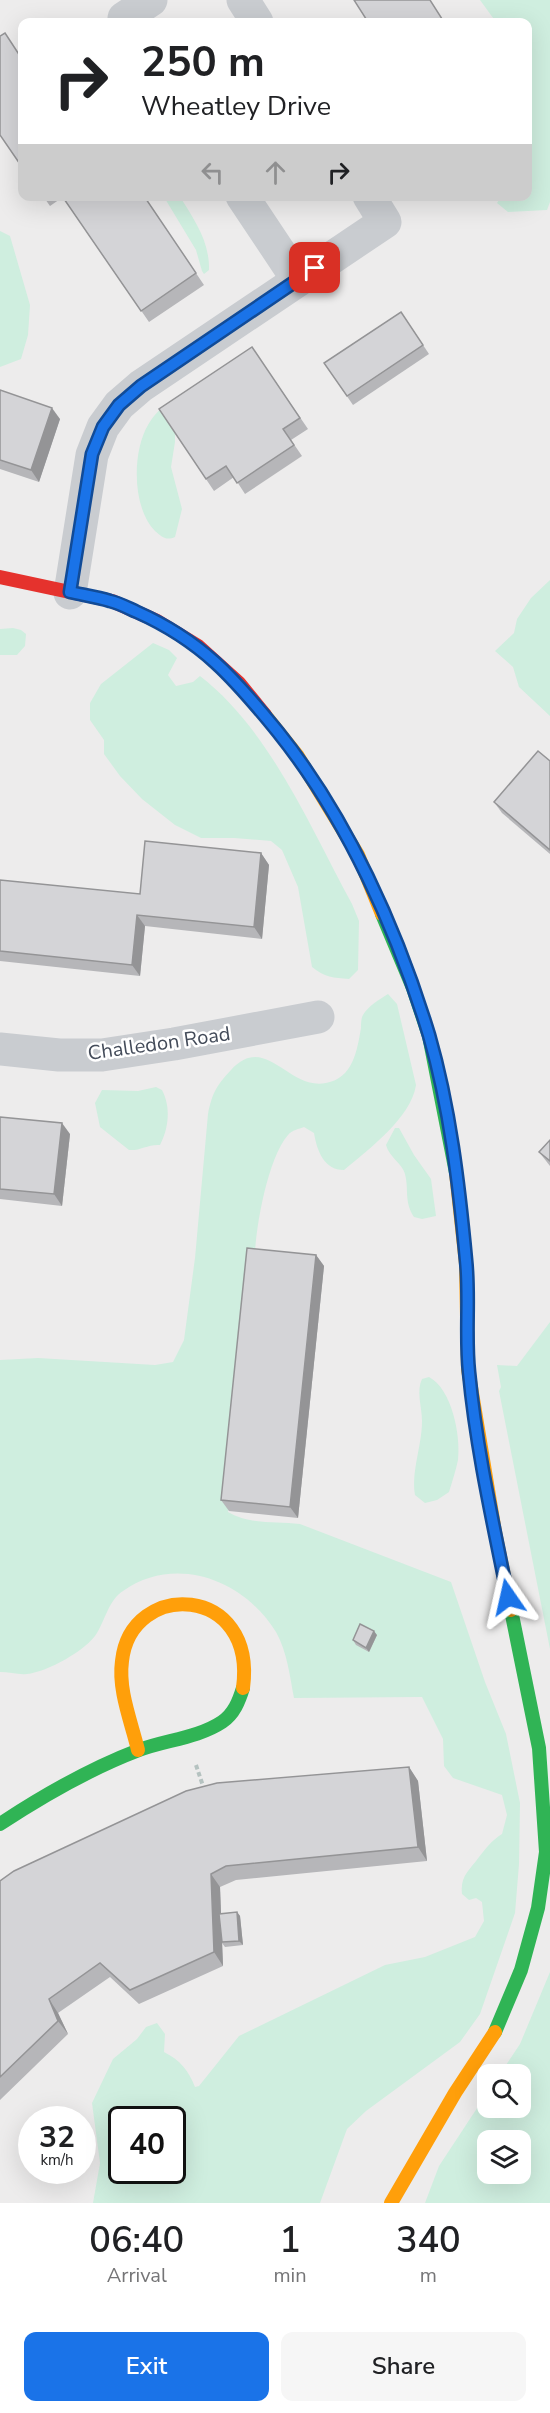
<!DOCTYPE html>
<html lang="en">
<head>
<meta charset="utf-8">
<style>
  body { margin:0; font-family:"Nunito Sans",sans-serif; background:#f6f6f6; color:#202124; height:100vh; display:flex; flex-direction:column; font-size:22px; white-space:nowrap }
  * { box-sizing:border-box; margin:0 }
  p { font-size:20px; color:#757577 }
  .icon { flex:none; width:33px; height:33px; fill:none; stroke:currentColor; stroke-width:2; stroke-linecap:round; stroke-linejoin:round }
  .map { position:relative; height:2203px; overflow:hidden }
  .panel { display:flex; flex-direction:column; background:#fff; flex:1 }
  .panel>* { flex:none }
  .guide { position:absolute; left:18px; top:18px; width:514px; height:183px; border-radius:12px; box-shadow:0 6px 24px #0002; background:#fff; color:#202124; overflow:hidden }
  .buttons { position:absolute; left:477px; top:2064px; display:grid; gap:12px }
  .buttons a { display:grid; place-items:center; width:54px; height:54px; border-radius:12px; background:#fff; box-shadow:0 6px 24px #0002; font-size:30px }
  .speed { position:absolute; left:18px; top:2106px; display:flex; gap:12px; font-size:30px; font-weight:700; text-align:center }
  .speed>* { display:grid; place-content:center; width:78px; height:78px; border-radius:50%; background:#fff; box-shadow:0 6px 24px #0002; line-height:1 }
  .speed small { font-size:15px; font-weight:400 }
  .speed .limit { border:3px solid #111; border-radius:9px; background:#fff; color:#111 }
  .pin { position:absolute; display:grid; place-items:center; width:51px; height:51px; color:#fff; margin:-26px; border-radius:12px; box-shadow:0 3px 9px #0006 }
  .me { position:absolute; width:66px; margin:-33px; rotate:349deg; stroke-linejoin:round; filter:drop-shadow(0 0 4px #0008) }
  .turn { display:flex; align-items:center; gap:21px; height:126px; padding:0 24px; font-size:27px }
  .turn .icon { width:78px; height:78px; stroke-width:2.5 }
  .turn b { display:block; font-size:42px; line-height:51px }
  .lanes { display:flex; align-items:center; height:57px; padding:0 24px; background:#0003; justify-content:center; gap:30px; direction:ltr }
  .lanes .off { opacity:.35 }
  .eta { display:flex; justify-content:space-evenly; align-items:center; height:102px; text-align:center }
  .eta b { font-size:36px; font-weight:600; line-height:42px }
  .cta { display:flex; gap:12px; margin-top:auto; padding:12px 24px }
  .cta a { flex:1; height:69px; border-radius:12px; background:#1a73e8; color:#fff; font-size:24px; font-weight:600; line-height:69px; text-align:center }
  .cta a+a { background:#f6f6f6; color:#202124 }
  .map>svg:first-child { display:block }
</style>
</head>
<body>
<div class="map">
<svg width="550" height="2203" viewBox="0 0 550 2203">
  <rect width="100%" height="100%" fill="#edecec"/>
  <!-- green -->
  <g fill="#cfeedf" fill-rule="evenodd">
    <polygon points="480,0 550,0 550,202 547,210 508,212 497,203 501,197 528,196 528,22 496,22"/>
    <path d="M164 197H180C194 219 210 242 209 270L204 274 202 271 196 250Z"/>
    <polygon points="0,231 10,236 30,305 28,335 21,359 0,367"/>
    <path d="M166 404 173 407 175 414V442L171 467 182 509 175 537C166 541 162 537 155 531 132 508 132 452 148 425 153 416 159 410 166 404Z"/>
    <polygon points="550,580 550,716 519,687 513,667 495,651 514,633 517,619 531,598"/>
    <polygon points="13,628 21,630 26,634 25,646 17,655 0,655 0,629"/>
    <path d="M153 643 169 650 177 658 168 675 176 686 193 682 200 676C270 730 310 827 352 904L359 921 358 970 349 979C334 978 324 977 312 967L298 887 282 850 271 841 234 838H201L175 825 142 799 120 776 104 754V740L90 720V703L101 684Z"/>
    <path d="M388 994 397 1004 416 1085C411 1118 369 1149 344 1170 324 1170 317 1151 314 1133L304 1127C299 1129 292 1130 288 1135 268 1158 256 1225 255 1255L228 1512C250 1525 275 1521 300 1524L451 1582 485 1682 506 1734 520 1803 519 1864 515 1913 480 2014 460 2042 366 2111 347 2129 320 2203H93L100 2163 92 2103 113 2059 137 2039 146 2027 157 2023 165 2034 164 2052C180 2060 189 2071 195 2087L199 2086 239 2036 385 1965 425 1957 475 1937 484 1921 482 1902 476 1898 469 1900 462 1894C460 1876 469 1871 479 1857 487 1847 491 1841 502 1834L507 1815 502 1795 453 1778 444 1766 443 1739 422 1697 294 1698C290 1677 287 1651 276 1632 244 1580 176 1554 123 1591 109 1600 105 1620 97 1633 87 1650 47 1672 27 1674 19 1675 9 1672 0 1672V1360L38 1358 155 1365 173 1362 184 1340 195 1258 208 1114C212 1093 217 1085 231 1070 266 1032 288 1091 326 1083 353 1078 357 1051 361 1028 361 1025 361 1018 363 1015 368 1006 380 999 388 994ZM122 2120H172V2170H122Z"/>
    <path d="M156 1087 162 1090C171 1107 169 1128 160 1145 148 1144 140 1151 129 1150L100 1127 95 1103 102 1090 138 1091Z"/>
    <path d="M395 1128H399L414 1155 431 1179 436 1216 422 1219 414 1217C404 1202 409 1190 405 1174 402 1163 389 1157 386 1145Z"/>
    <polygon points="550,1322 550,1649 499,1391 501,1387 497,1365 517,1366"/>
    <path d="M429 1377C452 1389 461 1436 458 1460 456 1470 452 1482 449 1492L437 1500 425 1503 415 1495C411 1471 422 1446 422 1421 422 1407 416 1391 422 1379Z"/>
    <path d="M550 1972V2203H425L439 2166 487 2093 488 2108H520V2074H500L520 2044ZM488 2140H520V2174H488Z"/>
  </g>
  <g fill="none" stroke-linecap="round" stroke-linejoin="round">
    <!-- path -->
    <polyline stroke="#b5c2c0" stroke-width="4" stroke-dasharray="4.5 3" stroke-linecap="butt" points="196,1765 204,1789"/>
    <!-- street -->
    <g stroke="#c9ccd0" stroke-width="33">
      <polyline points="243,0 257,22"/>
      <polyline points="127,22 124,18 151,0"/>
      <polyline points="242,196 298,280"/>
      <polyline points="70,593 92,455 103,427 119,405 141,386 385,222 369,196"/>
      <polyline points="0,1049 59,1055 102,1055 174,1044 318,1017"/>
    </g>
    <!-- fast -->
    <g stroke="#30b455" stroke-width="14">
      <polyline points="382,914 413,988 429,1036 456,1173"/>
      <path d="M0 1824C44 1795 89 1769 139 1750 165 1740 198 1738 222 1722 234 1714 239 1701 243 1688"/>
      <polyline points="495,2032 521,1970 538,1908 546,1852 539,1748 511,1610"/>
    </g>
    <!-- slow -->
    <g stroke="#ff9f0a" stroke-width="14">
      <polyline points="265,715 297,755 358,855 382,914"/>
      <polyline points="456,1173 466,1264 468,1369 495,1532 511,1610"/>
      <path d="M138 1750C131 1721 118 1690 122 1661 131 1579 257 1584 243 1688"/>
      <polyline points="391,2203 455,2093 495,2032"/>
    </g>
    <!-- jam -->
    <polyline stroke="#e5322d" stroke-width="14" points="0,577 112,601 157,621 198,646 239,683 265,715"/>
  </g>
  <!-- wall -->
  <g fill="#b6b6b9">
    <polygon points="43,196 144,196 204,285 149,322 63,197 50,206"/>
    <polygon points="401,312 429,354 353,405 324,363"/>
    <polygon points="252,347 308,429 291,440 302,456 245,494 234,477 214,491 159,409"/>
    <polygon points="0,390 60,419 39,482 0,469"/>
    <polygon points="550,761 550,854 502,813 494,802"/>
    <polygon points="261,853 269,865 262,939 145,926 140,976 0,961 0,880 140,894"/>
    <polygon points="0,1117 70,1134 62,1206 0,1199"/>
    <polygon points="550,1140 550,1166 539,1152"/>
    <polygon points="316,1255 324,1266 298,1518 229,1511 221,1500"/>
    <polygon points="377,1635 369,1652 356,1645 353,1640"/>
    <polygon points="409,1767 418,1781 427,1861 236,1880 220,1887 221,1914 237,1912 240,1916 243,1945 225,1947 222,1943 223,1966 139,2004 110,1977 58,2013 68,2034 0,2100 0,1881"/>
  </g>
  <!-- shaded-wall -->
  <g fill="#949496">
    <polygon points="52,408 60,419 39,482 31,470"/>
    <polygon points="261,853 269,865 262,939 254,927"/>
    <polygon points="137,915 145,926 140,976 132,965"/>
    <polygon points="62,1123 70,1134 62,1206 54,1194"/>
    <polygon points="316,1255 324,1266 298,1518 290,1507"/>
    <polygon points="374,1631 377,1635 369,1652 366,1648"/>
    <polygon points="409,1767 418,1781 427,1861 418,1847"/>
    <polygon points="211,1874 220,1887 223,1966 214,1952"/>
    <polygon points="237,1912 240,1916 243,1945 239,1941"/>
    <polygon points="49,1999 58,2013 68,2034 58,2021"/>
  </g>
  <!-- building -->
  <g fill="#d4d4d7" stroke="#949496" stroke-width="1.5">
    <polygon points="354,0 430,0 444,22 368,22"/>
    <polygon points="5,33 22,59 22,167 0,135 0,36"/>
    <polygon points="62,196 144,196 196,273 141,311"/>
    <polygon points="401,312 423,345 347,396 324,363"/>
    <polygon points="252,347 300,418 283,429 294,445 237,483 226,466 206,479 159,409"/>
    <polygon points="0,390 52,408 31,470 0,460"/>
    <polygon points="538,751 550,761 550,850 494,802"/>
    <polygon points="145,841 261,853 254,927 137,915 132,965 0,951 0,880 140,894"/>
    <polygon points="0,1117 62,1123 54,1194 0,1189"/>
    <polygon points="550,1140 550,1161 539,1152"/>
    <polygon points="247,1248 316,1255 290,1507 221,1500"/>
    <polygon points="360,1624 374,1631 366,1648 353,1640"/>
    <polygon points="409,1767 418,1847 226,1866 211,1874 214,1952 130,1990 100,1963 49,1999 58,2021 0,2077 0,1881 14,1871 186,1791 217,1783"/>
    <polygon points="237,1912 239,1941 222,1942 219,1914"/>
  </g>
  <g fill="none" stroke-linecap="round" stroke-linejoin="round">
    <defs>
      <path id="route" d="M315 268 141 386 119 405 103 427 92 454 70 592C83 595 97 597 110 601 119 603 128 608 137 612 202 641 234 678 278 732 347 818 397 930 429 1035 450 1108 459 1185 466 1260 470 1297 465 1335 469 1372 476 1447 493 1523 508 1597"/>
    </defs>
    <!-- route casing -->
    <use href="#route" stroke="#114b97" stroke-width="15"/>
    <!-- route -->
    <use href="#route" stroke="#1a73e8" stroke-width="10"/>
  </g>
  <g text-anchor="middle" stroke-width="5" stroke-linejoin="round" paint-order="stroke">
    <!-- street labels -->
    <g font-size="20" fill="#434b59" stroke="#fff">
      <text transform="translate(159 1043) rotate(-8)" y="7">Challedon Road</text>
    </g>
  </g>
</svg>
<div class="buttons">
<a><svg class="icon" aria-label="search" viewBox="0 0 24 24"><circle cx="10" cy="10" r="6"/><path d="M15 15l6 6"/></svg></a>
<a><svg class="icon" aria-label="layers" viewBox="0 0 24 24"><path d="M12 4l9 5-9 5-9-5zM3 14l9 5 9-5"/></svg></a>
</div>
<div class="speed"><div>32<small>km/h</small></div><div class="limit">40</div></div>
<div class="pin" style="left:315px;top:268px;background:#d93025"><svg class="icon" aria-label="arrive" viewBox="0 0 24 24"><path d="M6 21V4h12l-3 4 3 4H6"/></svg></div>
<svg class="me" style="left:508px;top:1597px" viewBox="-20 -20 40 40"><path d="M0-17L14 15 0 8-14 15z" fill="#1a73e8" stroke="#fff" stroke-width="4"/></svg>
<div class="guide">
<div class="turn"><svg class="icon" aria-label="right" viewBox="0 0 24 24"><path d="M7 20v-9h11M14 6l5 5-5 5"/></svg><div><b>250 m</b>Wheatley Drive</div></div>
<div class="lanes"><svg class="icon off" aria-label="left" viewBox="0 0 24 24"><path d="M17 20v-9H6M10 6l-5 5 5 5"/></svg><svg class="icon off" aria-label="ahead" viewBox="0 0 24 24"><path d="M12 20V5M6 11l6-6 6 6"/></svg><svg class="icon" aria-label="right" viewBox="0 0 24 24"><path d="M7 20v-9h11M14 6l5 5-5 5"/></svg></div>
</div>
</div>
<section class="panel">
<div class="eta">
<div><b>06:40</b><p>Arrival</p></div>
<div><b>1</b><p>min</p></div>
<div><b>340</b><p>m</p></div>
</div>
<div class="cta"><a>Exit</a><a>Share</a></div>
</section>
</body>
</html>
